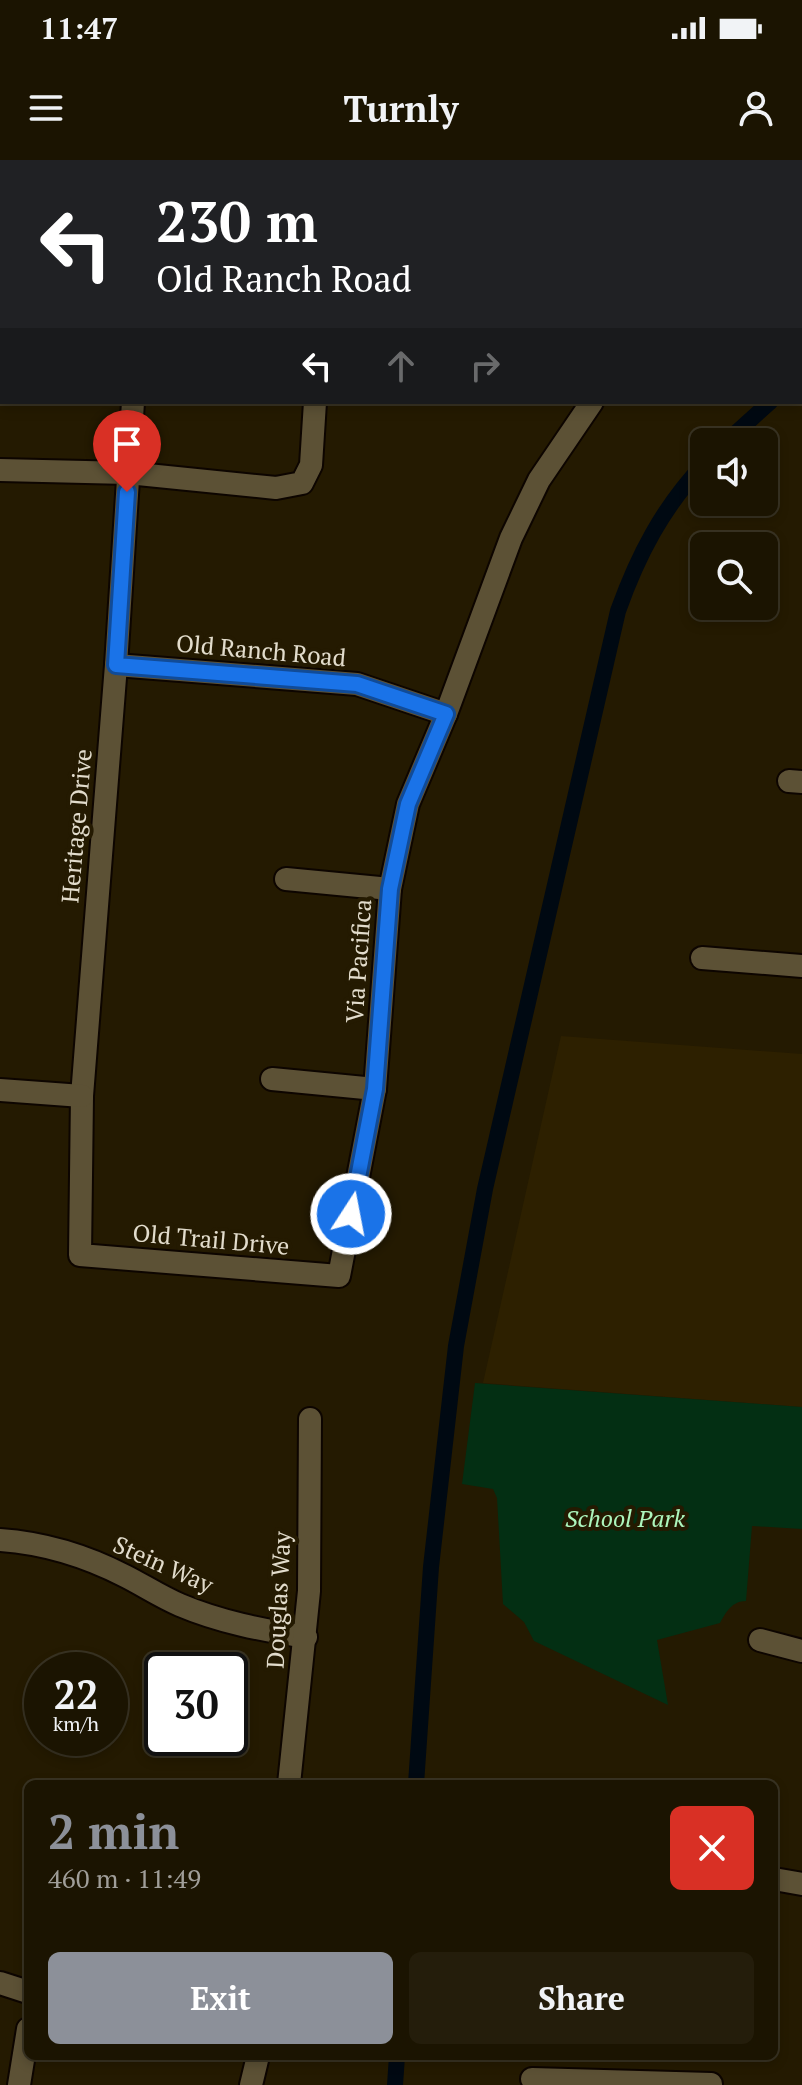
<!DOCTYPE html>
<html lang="en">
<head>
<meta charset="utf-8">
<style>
  body { margin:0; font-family:"PT Serif",serif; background:#241d0b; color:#f1f3f6; height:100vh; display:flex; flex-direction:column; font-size:30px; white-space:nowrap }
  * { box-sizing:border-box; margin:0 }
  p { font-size:26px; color:#a09e99 }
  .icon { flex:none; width:44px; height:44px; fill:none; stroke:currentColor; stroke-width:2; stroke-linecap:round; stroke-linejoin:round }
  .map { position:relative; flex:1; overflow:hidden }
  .details { position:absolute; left:24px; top:1620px; width:754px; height:280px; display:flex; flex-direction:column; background:#1b1401; border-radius:12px; box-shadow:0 4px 12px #0003,0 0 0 2px #393323 }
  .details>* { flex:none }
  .top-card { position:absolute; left:0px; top:0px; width:802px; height:244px; box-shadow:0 4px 12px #0003,0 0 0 2px #393323; background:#202124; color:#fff; overflow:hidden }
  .fabs { position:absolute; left:690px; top:268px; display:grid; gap:16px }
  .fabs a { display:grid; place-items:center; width:88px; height:88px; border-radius:12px; background:#1b1401; box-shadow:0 4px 12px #0003,0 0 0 2px #393323; font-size:40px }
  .speed { position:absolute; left:24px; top:1492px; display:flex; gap:16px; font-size:40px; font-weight:700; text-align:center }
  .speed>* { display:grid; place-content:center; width:104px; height:104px; border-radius:50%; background:#1b1401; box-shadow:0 4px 12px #0003,0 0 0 2px #393323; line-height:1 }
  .speed small { font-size:20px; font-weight:400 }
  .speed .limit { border:4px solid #111; border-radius:12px; background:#fff; color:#111 }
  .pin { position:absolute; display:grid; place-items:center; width:68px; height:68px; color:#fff; margin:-82px -34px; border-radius:50% 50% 50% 0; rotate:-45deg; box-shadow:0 0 8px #0007 }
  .pin .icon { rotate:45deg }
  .me { position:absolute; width:88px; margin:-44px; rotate:11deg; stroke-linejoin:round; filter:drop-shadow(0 0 6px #0008) }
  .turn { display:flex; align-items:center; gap:28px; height:168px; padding:0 24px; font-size:36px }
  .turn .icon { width:104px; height:104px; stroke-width:2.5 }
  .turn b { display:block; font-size:56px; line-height:68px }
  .lanes { display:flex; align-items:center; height:76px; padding:0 24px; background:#0003; justify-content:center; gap:40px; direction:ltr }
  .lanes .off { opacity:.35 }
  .round { display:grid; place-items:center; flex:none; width:84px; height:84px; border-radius:12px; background:#241d0b }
  .summary { display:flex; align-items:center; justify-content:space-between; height:136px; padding:0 24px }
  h1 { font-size:48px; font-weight:700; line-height:60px; color:#8c9099 }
  .primary-button { display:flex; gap:16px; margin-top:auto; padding:16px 24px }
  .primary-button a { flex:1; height:92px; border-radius:12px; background:#8c9099; color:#fff; font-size:32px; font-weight:700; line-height:92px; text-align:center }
  .primary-button a+a { background:#241d0b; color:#f1f3f6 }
  .status { display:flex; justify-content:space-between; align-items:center; height:56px; padding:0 40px; background:#1b1401; direction:ltr }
  .status svg { height:22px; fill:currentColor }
  header { display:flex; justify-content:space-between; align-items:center; height:104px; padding:0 24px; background:#1b1401; font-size:36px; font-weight:700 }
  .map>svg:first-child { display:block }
</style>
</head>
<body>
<div class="status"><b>11:47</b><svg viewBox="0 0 49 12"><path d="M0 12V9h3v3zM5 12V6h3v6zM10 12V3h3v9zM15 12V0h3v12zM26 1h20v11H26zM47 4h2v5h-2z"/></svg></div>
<header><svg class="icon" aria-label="menu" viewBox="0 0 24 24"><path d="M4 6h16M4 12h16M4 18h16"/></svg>Turnly<svg class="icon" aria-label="person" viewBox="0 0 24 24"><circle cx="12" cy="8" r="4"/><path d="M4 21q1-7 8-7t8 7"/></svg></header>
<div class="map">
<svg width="802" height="1925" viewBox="0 0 802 1925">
  <rect width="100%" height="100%" fill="#241a01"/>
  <!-- built -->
  <polygon fill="#2d2000" points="561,876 802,894 802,1247 483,1223"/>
  <!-- green -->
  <path fill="#032f13" d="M475 1223 802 1247V1369L752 1366 746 1441C732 1441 726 1452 720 1463L657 1480 668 1545 534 1481 524 1462 503 1444 497 1338 493 1329 462 1324Z"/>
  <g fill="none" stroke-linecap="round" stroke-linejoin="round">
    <!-- canal -->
    <g stroke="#000912" stroke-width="16">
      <polyline points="800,215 802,214"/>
      <polyline points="726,282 770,242"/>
      <path d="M416 1624 431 1407 456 1186 485 1029 618 451C638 395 663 347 704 304"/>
      <polyline points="395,1925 397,1896"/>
    </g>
    <defs>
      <g id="minor">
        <polyline points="152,2 152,0"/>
        <polyline points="333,2 334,0"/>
        <polyline points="670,2 670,0"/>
        <polyline points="133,242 116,505 82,936 80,1095 339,1116 375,929 390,729 408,644 446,554 511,378 539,320 592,242"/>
        <polyline points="0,310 128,313 276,328 302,323 311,305 315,242"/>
        <polyline points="116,505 357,524 446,554"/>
        <polyline points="789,621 802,622"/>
        <polyline points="286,719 390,729"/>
        <polyline points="702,798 802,806"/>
        <polyline points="272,919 375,929"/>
        <polyline points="0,930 82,936"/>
        <path d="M0 1380C43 1383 86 1396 125 1416 143 1425 161 1437 180 1445 220 1462 262 1470 306 1477"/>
        <polyline points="760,1480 802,1491"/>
        <polyline points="289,1624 309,1431 310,1259"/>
        <polyline points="774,1719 802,1724"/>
        <polyline points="0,1823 28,1832"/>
        <polyline points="532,1919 711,1924"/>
        <polyline points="19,1925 28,1869"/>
        <polyline points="251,1925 258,1896"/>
      </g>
    </defs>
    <!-- minor casing -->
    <use href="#minor" stroke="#0d0500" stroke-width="26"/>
    <!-- minor -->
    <use href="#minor" stroke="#5c5135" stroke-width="22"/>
  </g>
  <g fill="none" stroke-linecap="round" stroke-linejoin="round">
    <defs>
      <polyline id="route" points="127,332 116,505 357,524 446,554 408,644 390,729 375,929 351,1054"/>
    </defs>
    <!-- route casing -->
    <use href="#route" stroke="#114b97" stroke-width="20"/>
    <!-- route -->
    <use href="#route" stroke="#1a73e8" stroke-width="14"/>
  </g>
  <g text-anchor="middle" stroke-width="8" stroke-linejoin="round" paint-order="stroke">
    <!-- street labels -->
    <g font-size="24" fill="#e2dccc" stroke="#241a01">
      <text transform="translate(261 491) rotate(5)" y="8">Old Ranch Road</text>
      <text transform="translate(77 666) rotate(-85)" y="8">Heritage Drive</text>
      <text transform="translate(359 801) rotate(-86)" y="8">Via Pacifica</text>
      <text transform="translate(211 1080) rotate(5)" y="8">Old Trail Drive</text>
      <text transform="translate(163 1405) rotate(24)" y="8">Stein Way</text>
      <text transform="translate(279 1440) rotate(-87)" y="8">Douglas Way</text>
    </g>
    <!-- park labels -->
    <g font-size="24" font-style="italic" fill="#adf6bd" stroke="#241a01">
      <text x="625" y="1367">School Park</text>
    </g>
  </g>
</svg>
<div class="fabs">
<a><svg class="icon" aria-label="sound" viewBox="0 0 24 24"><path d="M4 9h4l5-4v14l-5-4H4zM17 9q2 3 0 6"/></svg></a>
<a><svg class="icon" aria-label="search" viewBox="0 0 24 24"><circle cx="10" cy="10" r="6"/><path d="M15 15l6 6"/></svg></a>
</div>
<div class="speed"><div>22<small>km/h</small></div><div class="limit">30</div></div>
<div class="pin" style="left:127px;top:332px;background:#d93025"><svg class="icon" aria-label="arrive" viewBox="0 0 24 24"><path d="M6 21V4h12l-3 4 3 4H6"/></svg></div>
<svg class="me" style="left:351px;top:1054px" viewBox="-20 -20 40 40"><circle r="17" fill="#1a73e8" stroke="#fff" stroke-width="3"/><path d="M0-11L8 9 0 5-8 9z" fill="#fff"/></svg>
<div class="top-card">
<div class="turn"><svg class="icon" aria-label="left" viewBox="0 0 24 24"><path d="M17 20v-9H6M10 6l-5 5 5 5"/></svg><div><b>230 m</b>Old Ranch Road</div></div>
<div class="lanes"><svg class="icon" aria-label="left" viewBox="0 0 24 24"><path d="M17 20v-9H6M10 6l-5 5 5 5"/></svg><svg class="icon off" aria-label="ahead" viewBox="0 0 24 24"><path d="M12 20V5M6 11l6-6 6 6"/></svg><svg class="icon off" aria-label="right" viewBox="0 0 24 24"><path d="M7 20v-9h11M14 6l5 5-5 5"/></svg></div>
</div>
<section class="details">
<div class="summary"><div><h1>2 min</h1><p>460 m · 11:49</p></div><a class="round" style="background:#d93025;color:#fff"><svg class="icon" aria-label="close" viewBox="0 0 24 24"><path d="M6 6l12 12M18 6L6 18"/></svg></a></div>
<div class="primary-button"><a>Exit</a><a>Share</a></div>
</section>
</div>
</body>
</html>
